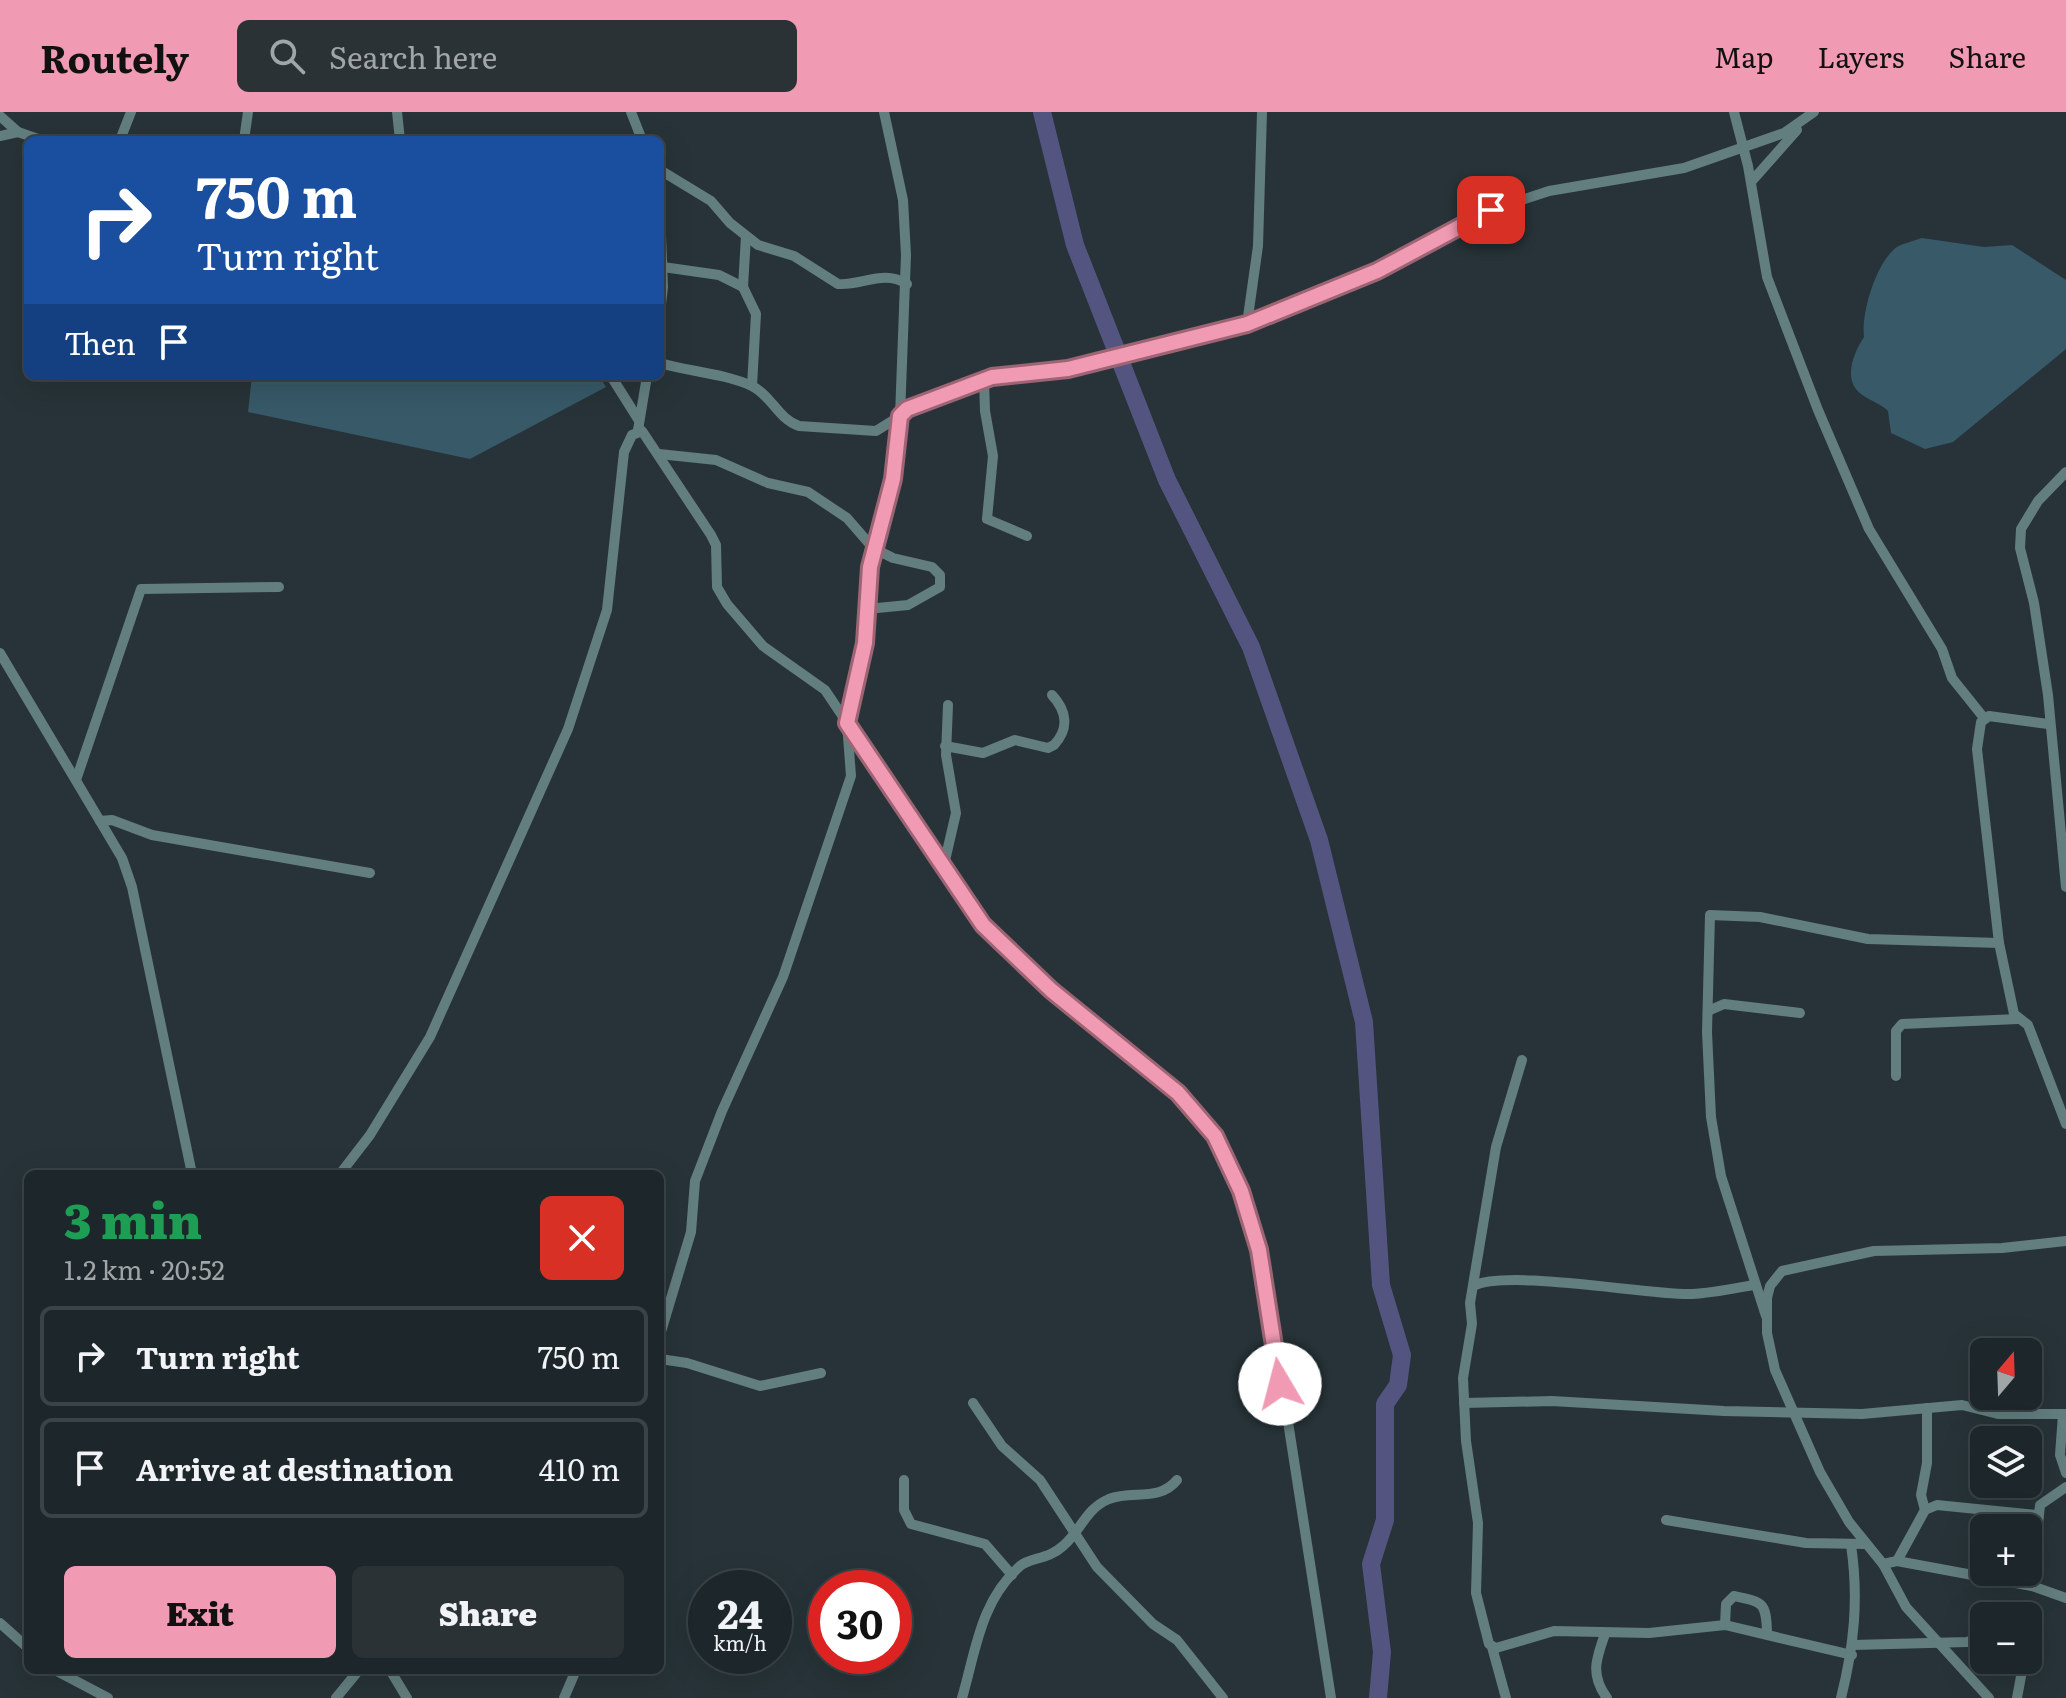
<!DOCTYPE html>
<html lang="en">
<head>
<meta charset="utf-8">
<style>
  body { margin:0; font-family:Literata,serif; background:#2a3236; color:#f1f3f6; height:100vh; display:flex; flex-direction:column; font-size:30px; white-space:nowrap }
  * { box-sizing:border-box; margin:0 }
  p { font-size:26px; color:#a0a5a8 }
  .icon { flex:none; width:44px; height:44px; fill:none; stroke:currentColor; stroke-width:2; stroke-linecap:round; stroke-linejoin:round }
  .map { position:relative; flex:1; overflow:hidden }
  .details { position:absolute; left:24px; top:1058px; width:640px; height:504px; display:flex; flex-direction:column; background:#1d262a; border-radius:12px; box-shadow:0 8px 32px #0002,0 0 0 2px #3b4347 }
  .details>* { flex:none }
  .banner { position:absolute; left:24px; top:24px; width:640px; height:244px; border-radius:12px; box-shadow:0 8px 32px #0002,0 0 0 2px #3b4347; background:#1a4fa0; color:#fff; overflow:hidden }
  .needle { width:52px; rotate:19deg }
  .buttons { position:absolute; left:1970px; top:1226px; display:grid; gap:16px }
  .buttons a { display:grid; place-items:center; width:72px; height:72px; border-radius:12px; background:#1d262a; box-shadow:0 8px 32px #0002,0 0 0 2px #3b4347; font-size:40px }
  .speed { position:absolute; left:688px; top:1458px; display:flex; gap:16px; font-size:40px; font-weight:700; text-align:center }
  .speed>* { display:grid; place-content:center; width:104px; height:104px; border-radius:50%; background:#1d262a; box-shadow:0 8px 32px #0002,0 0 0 2px #3b4347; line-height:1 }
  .speed small { font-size:20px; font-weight:400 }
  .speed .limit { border:12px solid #d22; background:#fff; color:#111 }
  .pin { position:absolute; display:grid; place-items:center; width:68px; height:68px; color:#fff; margin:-34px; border-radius:16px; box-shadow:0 4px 12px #0006 }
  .me { position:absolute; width:88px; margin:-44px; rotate:352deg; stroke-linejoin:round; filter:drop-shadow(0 0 6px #0008) }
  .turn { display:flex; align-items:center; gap:28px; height:168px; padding:0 40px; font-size:36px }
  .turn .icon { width:104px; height:104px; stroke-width:2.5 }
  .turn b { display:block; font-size:56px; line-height:68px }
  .then { display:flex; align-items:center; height:76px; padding:0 40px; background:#0003; gap:16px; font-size:30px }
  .round { display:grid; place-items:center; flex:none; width:84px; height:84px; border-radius:12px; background:#2a3236 }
  .summary { display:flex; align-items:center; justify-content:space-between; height:136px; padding:0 40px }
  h1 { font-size:48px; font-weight:800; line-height:60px; color:#1e9e55 }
  .button { display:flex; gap:16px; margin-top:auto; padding:16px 40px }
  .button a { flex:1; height:92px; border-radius:12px; background:#f19ab3; color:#111; font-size:32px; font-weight:800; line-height:92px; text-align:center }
  .button a+a { background:#2a3236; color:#f1f3f6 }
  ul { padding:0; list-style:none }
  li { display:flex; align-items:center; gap:24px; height:100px; margin:0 16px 12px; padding:0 24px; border:4px solid #3b4347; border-radius:12px }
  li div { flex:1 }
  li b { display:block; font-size:30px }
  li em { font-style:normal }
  header { display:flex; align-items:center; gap:48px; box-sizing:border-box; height:112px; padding:0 40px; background:#f19ab3; color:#111 }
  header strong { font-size:38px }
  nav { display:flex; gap:44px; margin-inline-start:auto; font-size:28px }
  .search { width:560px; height:72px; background:#2a3236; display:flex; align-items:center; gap:20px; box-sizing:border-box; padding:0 28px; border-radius:12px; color:#a0a5a8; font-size:30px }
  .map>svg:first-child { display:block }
</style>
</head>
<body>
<header>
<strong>Routely</strong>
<div class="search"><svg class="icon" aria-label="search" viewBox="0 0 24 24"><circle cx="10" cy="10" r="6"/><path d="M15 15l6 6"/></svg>Search here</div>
<nav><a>Map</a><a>Layers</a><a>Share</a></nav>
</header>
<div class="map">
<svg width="2066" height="1586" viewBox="0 0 2066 1586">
  <rect width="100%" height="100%" fill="#273338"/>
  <!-- green -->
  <g fill="#375968">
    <path d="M1922 126 1984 135 2012 133 2066 168V237L1953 330 1925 337 1891 321 1888 299C1880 291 1870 289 1861 282 1842 268 1854 240 1864 225 1861 201 1876 150 1897 135 1904 131 1914 129 1922 126Z"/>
    <polygon points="252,264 599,264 606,275 470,347 248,300"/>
  </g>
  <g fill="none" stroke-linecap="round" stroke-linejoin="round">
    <!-- river -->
    <polyline stroke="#535580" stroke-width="18" points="1042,0 1075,133 1167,368 1251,535 1319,728 1364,910 1381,1173 1402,1243 1398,1273 1385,1292 1385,1408 1371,1452 1382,1540 1378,1586"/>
    <!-- minor -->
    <g stroke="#637e7f" stroke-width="10">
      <polyline points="397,0 400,28"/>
      <polyline points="631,0 642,28"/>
      <polyline points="1734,0 1748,54 1767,165 1818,298 1869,417 1942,537 1952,566 1984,606"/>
      <polyline points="0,4 18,20"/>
      <polyline points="0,24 18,20 41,28"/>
      <polyline points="120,28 131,0"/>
      <polyline points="244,28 248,0"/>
      <path d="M660 58 711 89 730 111 758 133 794 144 838 172C862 174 883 157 907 172"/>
      <polyline points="1751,70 1797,18"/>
      <polyline points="660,97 663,175 660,201"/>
      <polyline points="746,124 743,175 756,202 752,274"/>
      <polyline points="663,155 719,163 743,175"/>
      <polyline points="1247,212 1258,134 1262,0"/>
      <path d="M660 251C690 260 723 261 752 274 772 284 778 307 799 314L876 319 900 304 906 143 903 88 884 0"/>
      <polyline points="611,264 638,307"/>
      <polyline points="984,267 985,299 993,344 987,407 1027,424"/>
      <polyline points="638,318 647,264"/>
      <polyline points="659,342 716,348 768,371 808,380 847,406 873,436 893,446 932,455 940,463 940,475 908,493 867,497"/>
      <polyline points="2066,360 2038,389 2021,417 2020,436 2034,491 2048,583 2066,775"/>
      <polyline points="0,541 122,746 132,775 192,1062"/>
      <path d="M945 634 983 641 1015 628 1048 636 1054 633C1070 616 1066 598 1052 583"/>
      <polyline points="76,668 141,477 279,475"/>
      <polyline points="100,709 112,708 152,723 370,761"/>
      <polyline points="943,757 956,701 946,643 948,593"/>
      <polyline points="1999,831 1977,637 1981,610 1989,604 2048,612"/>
      <polyline points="1708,899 1724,892 1800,901"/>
      <polyline points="1522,948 1496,1035 1470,1191 1472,1212 1463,1266 1466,1329 1478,1411 1476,1481 1489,1532 1496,1536 1554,1519 1649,1521 1725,1513 1852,1543"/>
      <polyline points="1896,964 1896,919 1902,912 2018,907"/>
      <polyline points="340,1062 370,1023 430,925 568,617 607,498 624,340 632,323 642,319 711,423 716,433 717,475 727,492 763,534 825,578 983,813 1051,878 1178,981 1215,1024 1230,1051 1241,1079 1267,1175 1331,1586"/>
      <path d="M1473 1174C1508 1157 1641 1182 1688 1182 1710 1182 1733 1176 1755 1173"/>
      <polyline points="1766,1204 1721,1064 1711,1005 1707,920 1710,803 1760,805 1868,827 1999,831 2014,902 2028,913 2066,1012"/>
      <polyline points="660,1223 691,1120 695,1069 722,999 783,865 851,664 847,611 865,531 870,455 893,367 900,304 907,297 992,265 1068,257 1247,212 1377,159 1491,98 1549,79 1684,56 1784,21 1814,0"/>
      <polyline points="660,1247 687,1251 760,1274 821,1261"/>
      <polyline points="973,1291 1002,1334 1040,1368 1097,1455 1153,1512 1177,1528 1223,1586"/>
      <polyline points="1464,1291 1552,1289 1724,1299 1862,1302 1962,1293 1998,1302 2066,1302"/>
      <polyline points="2063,1302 2060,1343 2066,1361"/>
      <polyline points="904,1368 904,1398 911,1412 985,1432 1012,1463"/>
      <polyline points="1925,1398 1921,1383 1927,1351 1927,1296"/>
      <polyline points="1666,1408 1806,1431 1865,1432"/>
      <polyline points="1897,1449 1925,1398 1937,1393 2037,1403"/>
      <polyline points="1883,1452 1897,1449 2032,1474 2066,1486"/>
      <polyline points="2032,1474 2040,1393 2066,1375"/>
      <polyline points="0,1511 28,1536"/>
      <path d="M1725 1513 1726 1492 1734 1484C1763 1490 1766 1490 1767 1520"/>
      <path d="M1605 1522C1596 1547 1590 1563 1607 1586"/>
      <polyline points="1853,1533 1967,1530 1982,1525"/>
      <polyline points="1492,1535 1506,1586"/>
      <polyline points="55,1558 108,1586"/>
      <polyline points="390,1558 407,1586"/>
      <polyline points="336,1586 359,1558"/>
      <polyline points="564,1586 576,1558"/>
      <path d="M962 1586C976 1538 980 1490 1020 1454 1030 1445 1048 1448 1063 1434 1081 1419 1085 1397 1109 1387 1133 1378 1159 1390 1177 1368"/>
      <path d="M1841 1586C1854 1534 1859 1487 1851 1433"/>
      <polyline points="1989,1586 1906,1495 1883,1452 1849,1410 1820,1360 1775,1258 1767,1221 1767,1186 1770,1174 1782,1159 1874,1139 2002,1136 2066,1129"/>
      <polyline points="2017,1586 2024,1548"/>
    </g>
  </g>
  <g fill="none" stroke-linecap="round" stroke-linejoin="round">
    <defs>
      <polyline id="route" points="1280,1272 1259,1138 1241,1079 1215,1024 1178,981 1051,878 983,813 847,611 865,531 870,455 893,367 900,304 907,297 992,265 1068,257 1247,212 1377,159 1491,98"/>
    </defs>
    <!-- route casing -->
    <use href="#route" stroke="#9d6474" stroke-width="20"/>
    <!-- route -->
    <use href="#route" stroke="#f19ab3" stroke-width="14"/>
  </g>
</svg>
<div class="buttons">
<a><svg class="needle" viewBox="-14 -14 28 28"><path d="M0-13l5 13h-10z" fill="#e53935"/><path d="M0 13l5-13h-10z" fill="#a0a5a8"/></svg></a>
<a><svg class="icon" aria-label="layers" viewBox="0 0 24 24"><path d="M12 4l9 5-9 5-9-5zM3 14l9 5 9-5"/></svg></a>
<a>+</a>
<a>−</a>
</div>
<div class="speed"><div>24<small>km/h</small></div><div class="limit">30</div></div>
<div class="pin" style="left:1491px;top:98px;background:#d93025"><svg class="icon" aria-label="arrive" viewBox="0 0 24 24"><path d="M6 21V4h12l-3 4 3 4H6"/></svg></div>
<svg class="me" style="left:1280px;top:1272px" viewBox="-20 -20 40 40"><circle r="19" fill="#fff"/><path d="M0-13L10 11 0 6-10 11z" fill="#f19ab3"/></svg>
<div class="banner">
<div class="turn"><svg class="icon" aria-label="right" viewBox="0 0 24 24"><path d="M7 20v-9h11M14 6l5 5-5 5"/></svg><div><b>750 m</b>Turn right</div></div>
<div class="then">Then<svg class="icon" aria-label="arrive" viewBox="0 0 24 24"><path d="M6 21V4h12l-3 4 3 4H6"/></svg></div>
</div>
<section class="details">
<div class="summary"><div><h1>3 min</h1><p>1.2 km · 20:52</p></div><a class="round" style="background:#d93025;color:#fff"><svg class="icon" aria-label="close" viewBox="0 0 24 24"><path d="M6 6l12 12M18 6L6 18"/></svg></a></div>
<ul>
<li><svg class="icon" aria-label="right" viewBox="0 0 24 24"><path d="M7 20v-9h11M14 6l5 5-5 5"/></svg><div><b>Turn right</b></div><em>750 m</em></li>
<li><svg class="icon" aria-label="arrive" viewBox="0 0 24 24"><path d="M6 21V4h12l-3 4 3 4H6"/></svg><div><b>Arrive at destination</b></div><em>410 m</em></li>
</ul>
<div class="button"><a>Exit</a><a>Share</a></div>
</section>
</div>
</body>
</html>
